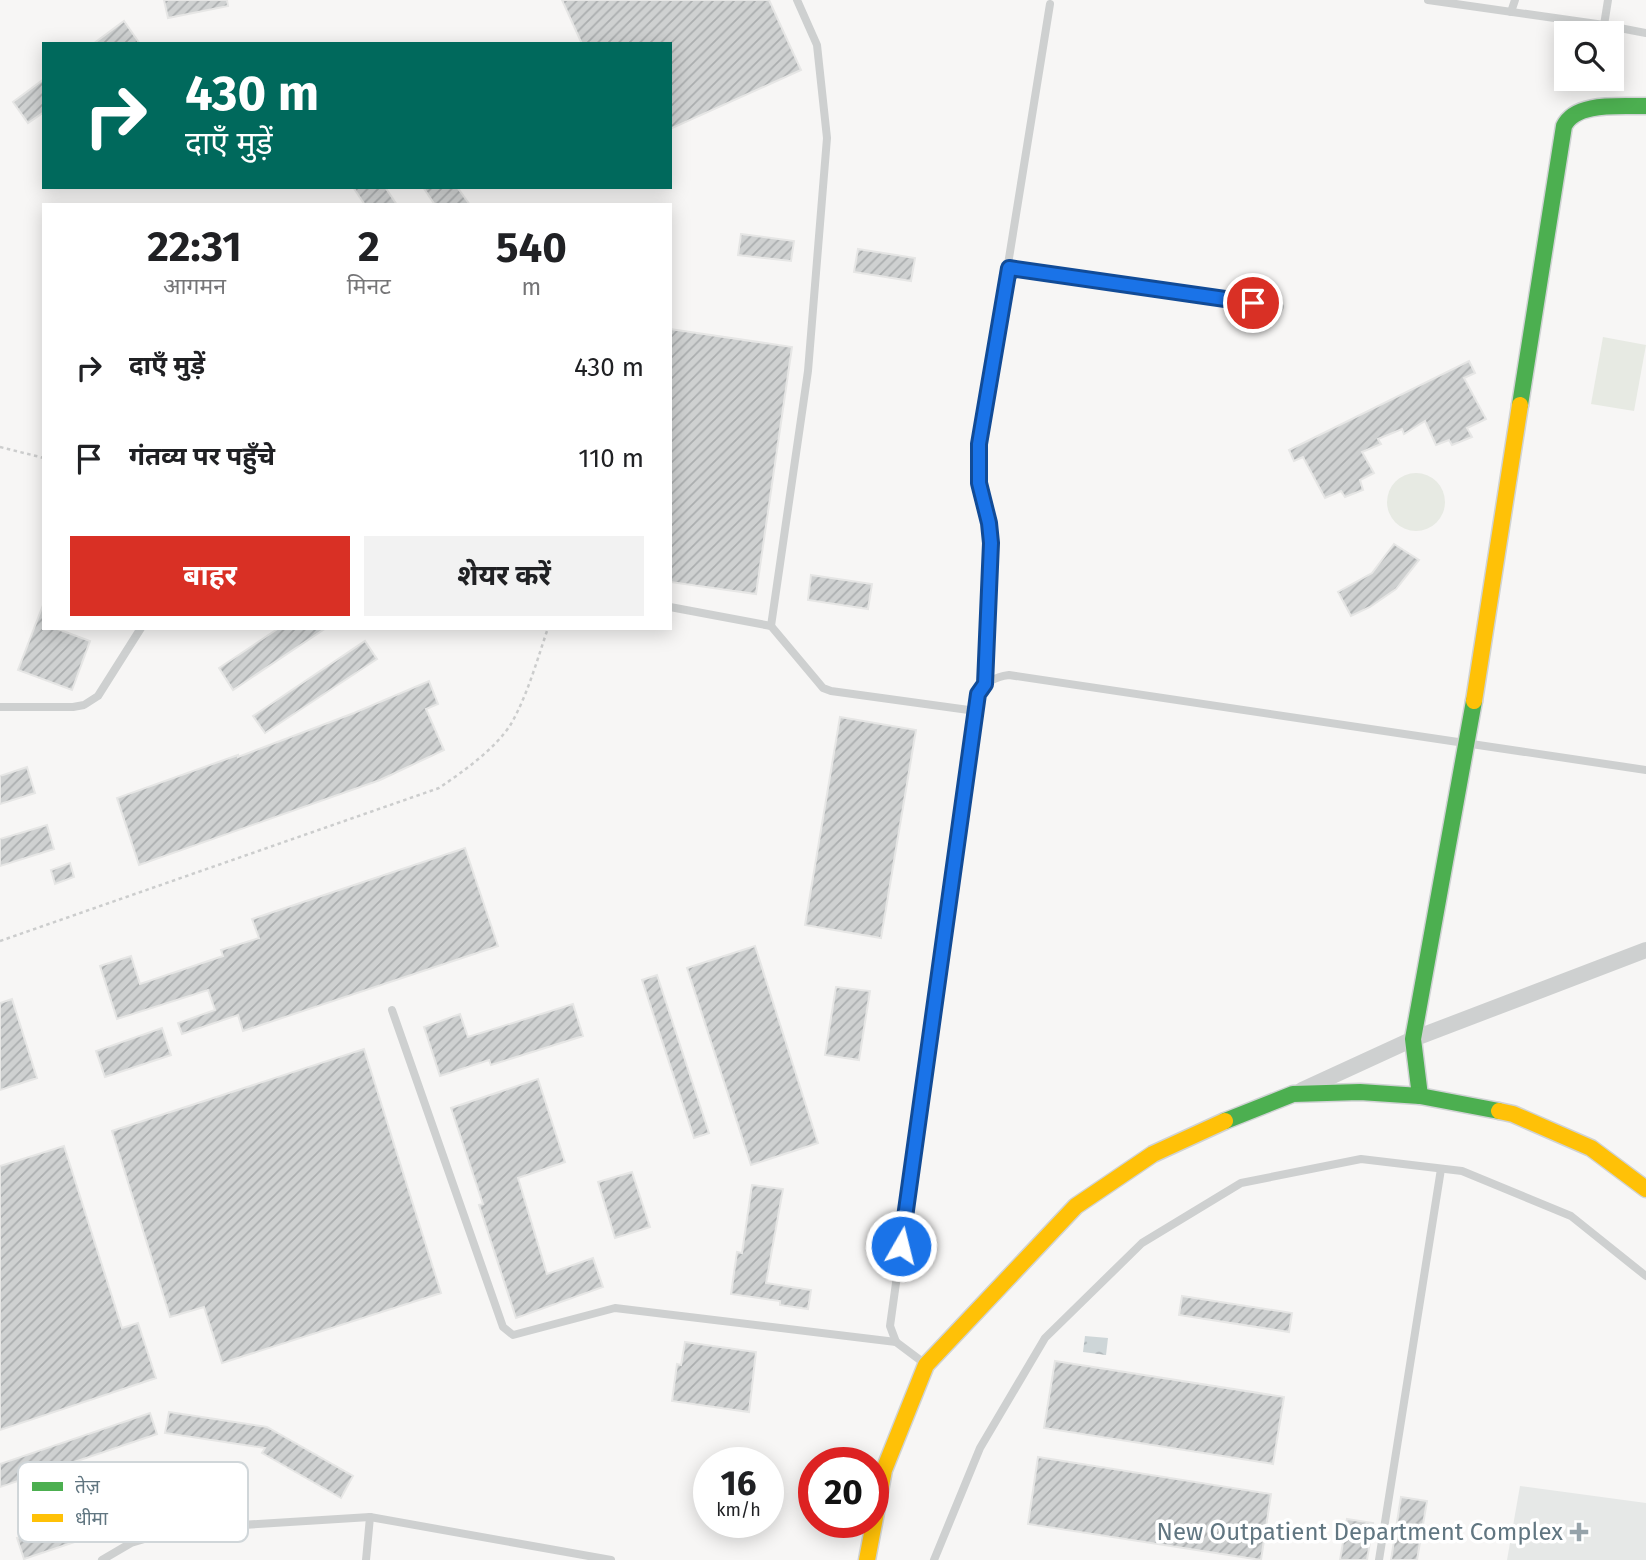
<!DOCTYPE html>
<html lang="hi">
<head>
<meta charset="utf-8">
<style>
  body { margin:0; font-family:"Fira Sans","Noto Sans Devanagari",sans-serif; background:#f2f2f2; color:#202124; height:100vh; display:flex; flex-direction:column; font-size:26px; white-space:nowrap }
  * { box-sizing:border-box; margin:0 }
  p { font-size:23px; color:#757577 }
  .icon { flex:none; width:38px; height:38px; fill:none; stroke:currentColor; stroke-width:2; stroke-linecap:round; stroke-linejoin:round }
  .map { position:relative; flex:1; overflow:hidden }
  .sheet { position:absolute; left:42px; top:203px; width:630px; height:427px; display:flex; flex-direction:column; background:#fff; border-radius:0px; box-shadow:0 4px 18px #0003 }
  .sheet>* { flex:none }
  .banner { position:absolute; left:42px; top:42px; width:630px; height:147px; border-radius:0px; box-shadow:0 4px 18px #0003; background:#00695c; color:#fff; overflow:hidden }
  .buttons { position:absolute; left:1554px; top:21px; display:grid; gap:14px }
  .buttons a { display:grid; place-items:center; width:70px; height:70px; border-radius:0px; background:#fff; box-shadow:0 4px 18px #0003; font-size:35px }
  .speed { position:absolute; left:693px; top:1447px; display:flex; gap:14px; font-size:35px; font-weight:700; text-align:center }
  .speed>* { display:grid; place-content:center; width:91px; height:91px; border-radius:50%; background:#fff; box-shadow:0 4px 18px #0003; line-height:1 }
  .speed small { font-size:18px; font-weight:400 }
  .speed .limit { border:10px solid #d22; background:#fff; color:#111 }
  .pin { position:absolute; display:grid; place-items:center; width:60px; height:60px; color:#fff; margin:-30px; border:4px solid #fff; border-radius:50%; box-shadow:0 2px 7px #0007 }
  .me { position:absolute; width:77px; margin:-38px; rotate:8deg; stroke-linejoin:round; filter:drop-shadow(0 0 5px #0008) }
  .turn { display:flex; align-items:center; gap:24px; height:147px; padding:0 28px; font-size:32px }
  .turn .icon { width:91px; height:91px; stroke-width:2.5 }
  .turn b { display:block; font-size:49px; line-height:60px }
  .eta { display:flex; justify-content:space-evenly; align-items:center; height:119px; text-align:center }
  .eta b { font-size:42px; font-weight:700; line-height:49px }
  .cta { display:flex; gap:14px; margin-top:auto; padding:14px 28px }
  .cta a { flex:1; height:80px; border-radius:0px; background:#d93025; color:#fff; font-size:28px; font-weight:700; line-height:80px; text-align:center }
  .cta a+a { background:#f2f2f2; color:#202124 }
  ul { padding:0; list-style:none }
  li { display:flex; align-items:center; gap:21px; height:91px; padding:0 28px }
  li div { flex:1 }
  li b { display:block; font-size:26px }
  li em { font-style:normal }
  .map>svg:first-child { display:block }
</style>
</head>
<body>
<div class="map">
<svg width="1646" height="1560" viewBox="0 0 1646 1560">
  <defs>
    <pattern id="water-ripples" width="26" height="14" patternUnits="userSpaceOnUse" patternTransform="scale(1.75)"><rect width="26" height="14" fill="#ced6d8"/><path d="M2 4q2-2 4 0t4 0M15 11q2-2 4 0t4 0" fill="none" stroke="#abb2b5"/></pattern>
    <pattern id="building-hatch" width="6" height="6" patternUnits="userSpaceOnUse" patternTransform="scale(1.75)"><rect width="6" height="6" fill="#cfd1d1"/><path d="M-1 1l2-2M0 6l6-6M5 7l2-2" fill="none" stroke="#abaeaf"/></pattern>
  </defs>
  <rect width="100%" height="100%" fill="#f7f6f5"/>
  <!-- built -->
  <polygon fill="#e6e8e7" points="1520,1486 1646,1503 1646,1560 1507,1560"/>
  <!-- grass -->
  <g fill="#e7eae3">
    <polygon points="1603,337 1646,345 1634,411 1591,404"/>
    <circle cx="1416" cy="502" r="29"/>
  </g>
  <!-- water -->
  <polygon fill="url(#water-ripples)" points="1085,1336 1108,1338 1106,1355 1083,1352"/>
  <!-- building -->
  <g fill="url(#building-hatch)" stroke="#e6e6e5" stroke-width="2">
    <polygon points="164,0 227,0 228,6 168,18"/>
    <polygon points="562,0 769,0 801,70 670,129 670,44 582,44"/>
    <polygon points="124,21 140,44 93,44"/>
    <polygon points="44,79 44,112 28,123 13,102"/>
    <polygon points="353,187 385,187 397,205 365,205"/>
    <polygon points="423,187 457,187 470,205 435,205"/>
    <polygon points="741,234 794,241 791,261 738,255"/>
    <polygon points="858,249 915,258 911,281 854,272"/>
    <polygon points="670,329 792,347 756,594 670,582"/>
    <polygon points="1469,361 1475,373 1464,378 1486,419 1467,428 1472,437 1452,445 1449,440 1436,445 1425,421 1404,434 1402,429 1378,439 1381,444 1362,452 1374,473 1360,480 1363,490 1345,497 1341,491 1325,498 1303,457 1294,461 1289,450"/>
    <polygon points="1394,544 1419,560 1396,589 1370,607 1351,616 1338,592 1372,573"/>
    <polygon points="811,575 872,584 868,609 808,600"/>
    <polygon points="43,605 44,628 55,628 90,641 72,690 18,670"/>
    <polygon points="279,628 326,628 233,690 219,668"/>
    <polygon points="365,641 377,659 265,733 253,716"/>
    <polygon points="429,681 438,704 426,709 444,750 380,780 139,865 117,798 238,755 238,757 354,713"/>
    <polygon points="840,717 916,730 881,938 805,925"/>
    <polygon points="27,767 35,793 0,804 0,776"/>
    <polygon points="47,825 54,849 0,866 0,839"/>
    <polygon points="465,848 498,946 243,1031 238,1015 182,1034 178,1023 215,1010 208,990 117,1019 100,966 131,956 140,984 223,956 221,950 259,938 252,919"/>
    <polygon points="70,863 74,877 55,884 51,870"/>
    <polygon points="755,946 818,1143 751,1165 687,968"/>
    <polygon points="657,975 709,1133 694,1138 642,980"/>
    <polygon points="836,987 870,991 859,1060 825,1055"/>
    <polygon points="12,999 37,1078 0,1090 0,1003"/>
    <polygon points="573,1004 583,1036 491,1065 489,1060 440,1076 424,1027 460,1014 468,1037"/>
    <polygon points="162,1028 171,1055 105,1077 96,1051"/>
    <polygon points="364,1049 441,1293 222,1363 204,1307 170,1317 112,1131"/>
    <polygon points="538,1079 565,1162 518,1178 547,1274 593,1258 603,1287 516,1318 479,1205 483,1204 451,1108"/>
    <polygon points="64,1146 122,1328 138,1323 156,1378 0,1430 0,1166"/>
    <polygon points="632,1172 650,1227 615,1238 598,1182"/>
    <polygon points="752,1185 783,1189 766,1283 811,1290 808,1309 780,1305 780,1301 731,1294 737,1252 742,1253"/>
    <polygon points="1182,1296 1292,1313 1289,1332 1179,1315"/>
    <polygon points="685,1342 756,1352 749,1412 672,1401 677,1364 681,1365"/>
    <polygon points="1055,1361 1284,1397 1273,1464 1044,1428"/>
    <polygon points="169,1412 267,1427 353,1476 341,1498 262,1453 265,1448 165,1433"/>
    <polygon points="150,1413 157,1434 0,1487 0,1464"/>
    <polygon points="1038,1457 1271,1494 1261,1560 1028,1524"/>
    <polygon points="1401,1497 1427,1501 1417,1560 1391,1560"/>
    <polygon points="112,1506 119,1527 24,1559 17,1538"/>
    <polygon points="1347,1519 1373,1523 1367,1560 1340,1560"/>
  </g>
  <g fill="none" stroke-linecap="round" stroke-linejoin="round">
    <defs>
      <g id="fast">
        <path d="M1520 405 1564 126C1576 101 1621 107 1646 106"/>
        <polyline points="1420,1096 1413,1039 1474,701"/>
        <polyline points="1225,1121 1293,1094 1360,1092 1420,1096 1499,1111"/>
      </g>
      <g id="slow">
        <polyline points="1474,701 1520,405"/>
        <polyline points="1499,1111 1513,1114 1591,1148 1646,1189"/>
        <polyline points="867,1560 884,1470 926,1365 1076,1206 1153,1154 1225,1121"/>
      </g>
    </defs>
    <!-- fast casing -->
    <use href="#fast" stroke="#d0d3d4" stroke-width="19"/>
    <!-- slow casing -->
    <use href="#slow" stroke="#d0d3d4" stroke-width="19"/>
    <!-- path -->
    <g stroke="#cccdcd" stroke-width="2.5" stroke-dasharray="3.5 3.5" stroke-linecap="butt">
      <polyline points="0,447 44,458"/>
      <path d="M0 941 439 788C464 771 495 749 511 724 528 694 537 660 548 628"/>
    </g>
    <!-- lane -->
    <g stroke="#ced0d0" stroke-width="8">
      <polyline points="1428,0 1604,25 1646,33"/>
      <polyline points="1511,12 1515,0"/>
      <polyline points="1604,25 1608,0"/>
      <polyline points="1009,268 1280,307"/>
      <polyline points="670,607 771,626 818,682 823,688 831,691 976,711"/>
      <polyline points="771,626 808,371 827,138 817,45 797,0"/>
      <polyline points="985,684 991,543 989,523 979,483 979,444 1050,4"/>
      <polyline points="0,707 73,707 84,705 98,696 141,628"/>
      <polyline points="392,1010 503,1327 513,1335 615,1308 896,1342"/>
      <path d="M924 1363 896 1342 890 1326 978 694C986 682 994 677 1009 675L1646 770"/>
      <polyline points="102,1560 131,1543 178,1529 370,1517 611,1560"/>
      <polyline points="366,1560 370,1517"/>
      <polyline points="934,1560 980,1448 1045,1338 1142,1243 1241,1183 1361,1159 1462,1171 1571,1216 1646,1276"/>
      <polyline points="1379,1560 1441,1169"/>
    </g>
    <!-- street -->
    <polyline stroke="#ced0d0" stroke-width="16" points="1302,1090 1413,1039 1646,950"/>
    <!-- fast -->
    <use href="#fast" stroke="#4caf50" stroke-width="16"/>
    <!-- slow -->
    <use href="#slow" stroke="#ffc107" stroke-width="16"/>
  </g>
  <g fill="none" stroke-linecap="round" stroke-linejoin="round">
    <defs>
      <polyline id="route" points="901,1246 978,694 985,684 991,543 989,523 979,483 979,444 1009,268 1253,303"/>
    </defs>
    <!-- route casing -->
    <use href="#route" stroke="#114b97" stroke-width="18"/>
    <!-- route -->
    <use href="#route" stroke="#1a73e8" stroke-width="12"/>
  </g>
  <!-- markers -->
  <path fill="#96a3aa" stroke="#fff" stroke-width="2.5" d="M1575.5 1521.5h7v7h7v7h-7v7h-7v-7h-7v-7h7z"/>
  <g text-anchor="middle" stroke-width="7" stroke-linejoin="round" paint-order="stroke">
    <!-- poi labels -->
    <g font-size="24" fill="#617681" stroke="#fff" text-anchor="end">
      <text x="1563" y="1540">New Outpatient Department Complex</text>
    </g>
  </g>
  <!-- legend -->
  <rect x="18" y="1462" width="230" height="80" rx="10" fill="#fff" stroke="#d0d6d9" stroke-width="2"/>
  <rect x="32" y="1482" width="31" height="9" fill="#4caf50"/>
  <rect x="32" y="1514" width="31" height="8" fill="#ffc107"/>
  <g font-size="19" fill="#617681">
    <text x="75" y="1493">तेज़</text>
    <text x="75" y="1525">धीमा</text>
  </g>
</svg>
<div class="buttons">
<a><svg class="icon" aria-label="search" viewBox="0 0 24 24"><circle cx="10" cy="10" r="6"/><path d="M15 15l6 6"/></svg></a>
</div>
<div class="speed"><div>16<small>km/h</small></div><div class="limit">20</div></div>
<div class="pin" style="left:1253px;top:303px;background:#d93025"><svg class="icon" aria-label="arrive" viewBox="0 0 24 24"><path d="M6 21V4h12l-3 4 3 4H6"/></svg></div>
<svg class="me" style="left:901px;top:1246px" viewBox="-20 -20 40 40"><circle r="17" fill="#1a73e8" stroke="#fff" stroke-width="3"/><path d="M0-11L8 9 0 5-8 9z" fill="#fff"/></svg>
<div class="banner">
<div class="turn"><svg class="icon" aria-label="right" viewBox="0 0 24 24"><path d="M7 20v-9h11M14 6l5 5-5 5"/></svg><div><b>430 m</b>दाएँ मुड़ें</div></div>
</div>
<section class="sheet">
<div class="eta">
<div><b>22:31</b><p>आगमन</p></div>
<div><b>2</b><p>मिनट</p></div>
<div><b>540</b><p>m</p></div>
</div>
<ul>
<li><svg class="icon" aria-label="right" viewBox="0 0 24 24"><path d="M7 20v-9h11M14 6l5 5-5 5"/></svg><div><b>दाएँ मुड़ें</b></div><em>430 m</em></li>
<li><svg class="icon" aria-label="arrive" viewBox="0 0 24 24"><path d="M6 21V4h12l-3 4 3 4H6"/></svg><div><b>गंतव्य पर पहुँचे</b></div><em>110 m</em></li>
</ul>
<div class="cta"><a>बाहर</a><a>शेयर करें</a></div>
</section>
</div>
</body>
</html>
